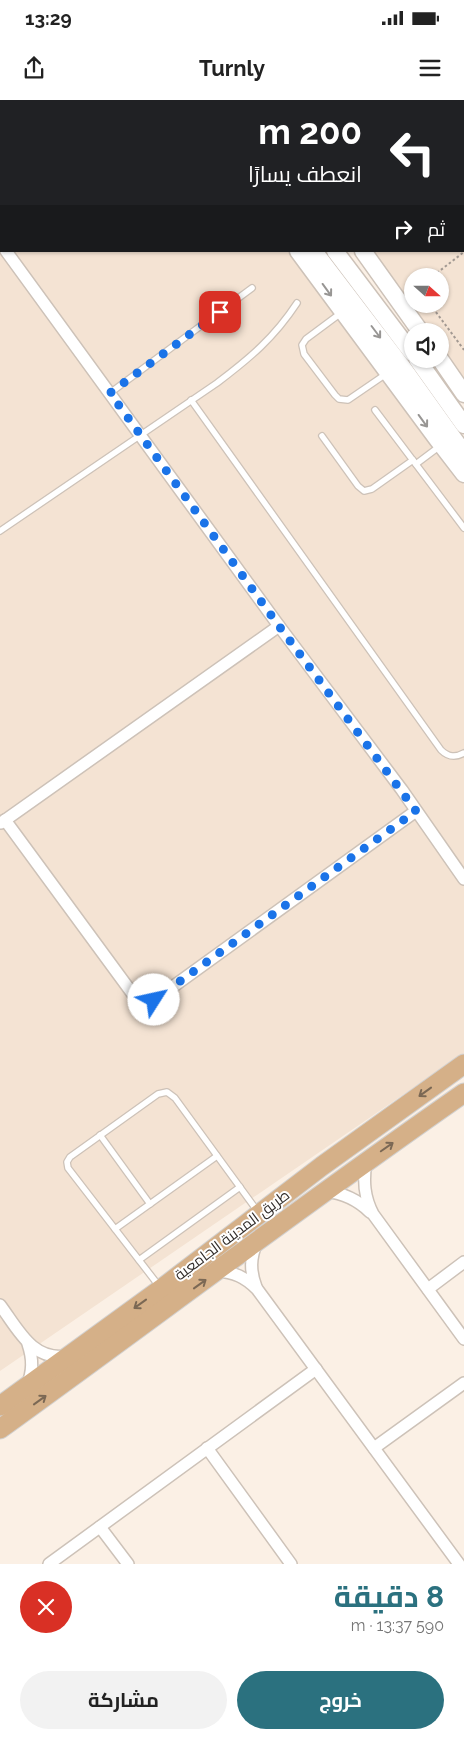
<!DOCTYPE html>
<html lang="ar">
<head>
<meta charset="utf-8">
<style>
  body { margin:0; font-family:Raleway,Cairo,sans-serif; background:#f2f2f2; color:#222; direction:rtl; height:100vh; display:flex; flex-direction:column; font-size:19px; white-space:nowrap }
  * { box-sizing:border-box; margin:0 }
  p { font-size:16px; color:#767676 }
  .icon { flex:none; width:28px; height:28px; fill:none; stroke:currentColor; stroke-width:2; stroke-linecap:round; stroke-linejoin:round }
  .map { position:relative; height:1464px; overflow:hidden; direction:ltr }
  .sheet { display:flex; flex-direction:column; background:#fff; flex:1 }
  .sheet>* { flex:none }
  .top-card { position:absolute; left:0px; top:0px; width:465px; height:152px; box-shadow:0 1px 4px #0004; direction:rtl; background:#202124; color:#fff; overflow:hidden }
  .needle { width:32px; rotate:111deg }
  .controls { position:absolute; left:404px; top:168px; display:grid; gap:10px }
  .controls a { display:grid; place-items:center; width:45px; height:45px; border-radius:50%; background:#fff; box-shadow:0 1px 4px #0004; font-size:25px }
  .pin { position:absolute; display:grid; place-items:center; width:42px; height:42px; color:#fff; margin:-21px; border-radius:10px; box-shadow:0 2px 8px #0006 }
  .me { position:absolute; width:55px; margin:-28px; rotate:55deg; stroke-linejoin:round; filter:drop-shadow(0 0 4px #0008) }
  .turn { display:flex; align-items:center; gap:18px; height:105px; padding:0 20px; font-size:22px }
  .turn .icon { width:65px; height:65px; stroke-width:2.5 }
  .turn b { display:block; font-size:35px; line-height:42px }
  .then { display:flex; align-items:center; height:48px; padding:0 20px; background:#0003; gap:10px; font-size:19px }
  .round { display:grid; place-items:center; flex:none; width:52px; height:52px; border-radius:26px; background:#f2f2f2 }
  .head { display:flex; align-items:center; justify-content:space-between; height:85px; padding:0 20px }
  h1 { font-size:30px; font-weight:700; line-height:38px; color:#2b717f }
  .button { display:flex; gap:10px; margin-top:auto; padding:10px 20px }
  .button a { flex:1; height:58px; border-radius:30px; background:#2b717f; color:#fff; font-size:20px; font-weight:700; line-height:58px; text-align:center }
  .button a+a { background:#f2f2f2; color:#222 }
  .status { display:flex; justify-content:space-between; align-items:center; height:35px; padding:0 25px; background:#fff; direction:ltr }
  .status svg { height:14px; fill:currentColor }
  header { display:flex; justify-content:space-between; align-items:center; height:65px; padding:0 20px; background:#fff; font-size:22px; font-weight:700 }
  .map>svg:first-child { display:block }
</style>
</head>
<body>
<div class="status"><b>13:29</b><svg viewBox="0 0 49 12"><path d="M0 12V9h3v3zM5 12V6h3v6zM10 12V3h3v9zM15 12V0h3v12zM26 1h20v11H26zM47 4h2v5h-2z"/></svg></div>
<header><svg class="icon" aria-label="menu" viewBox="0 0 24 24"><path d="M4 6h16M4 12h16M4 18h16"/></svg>Turnly<svg class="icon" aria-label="share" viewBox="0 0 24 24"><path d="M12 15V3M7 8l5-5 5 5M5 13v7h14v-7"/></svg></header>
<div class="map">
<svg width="464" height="1464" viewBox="0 0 464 1464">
  <rect width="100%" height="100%" fill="#fbf0e5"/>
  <!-- built -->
  <g fill="#f4e3d3" fill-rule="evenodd">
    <polygon points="0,0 180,1 1,1 1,151 291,151 464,385 464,953 0,1271"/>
    <path d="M264 0H464V292L440 257V231H422L367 151H464V1ZM412 176H440V204H412Z"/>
  </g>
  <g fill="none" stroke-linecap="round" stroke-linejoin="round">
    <defs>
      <g id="service">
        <polyline points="341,213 306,239 302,245 304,254 335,295 339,299 348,300 386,274"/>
        <polyline points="110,293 252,188"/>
        <path d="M191 300 441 650C448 657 455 658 464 653"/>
        <polyline points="375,310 464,428"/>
        <polyline points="322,336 358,386 364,391 372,389 413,360"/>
        <polyline points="416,364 440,346"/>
        <path d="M0 431 217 283C250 258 274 238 297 203"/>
        <polyline points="100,1035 150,1104"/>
        <polyline points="115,1129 217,1056"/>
        <polyline points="139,1160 240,1087"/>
        <polyline points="159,1186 68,1068 67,1062 70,1057 158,994 167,992 175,998 258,1112"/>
      </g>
      <g id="minor">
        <polyline points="0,143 1,145"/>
        <polyline points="6,151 279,526 402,690 464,779"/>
        <path d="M5 720 132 893C141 902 149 903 160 896L416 711"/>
        <polyline points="1,723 279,526"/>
        <path d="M366 1062C363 1081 364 1097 373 1114L464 1239"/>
        <path d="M325 1091C343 1093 357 1099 370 1112"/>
        <path d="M217 1171C234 1172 245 1177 257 1189L459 1464"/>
        <path d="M256 1187C250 1171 250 1158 257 1142"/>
        <polyline points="428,1189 464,1162"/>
        <path d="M0 1205C18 1229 32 1261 67 1256"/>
        <path d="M27 1286C33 1271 33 1259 28 1244"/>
        <polyline points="207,1348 291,1464"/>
        <polyline points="374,1348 464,1283"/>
        <polyline points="100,1427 128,1464"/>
        <polyline points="49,1464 316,1269"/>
      </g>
      <g id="secondary">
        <polyline points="186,0 187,1"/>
        <polyline points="219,0 220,1"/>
        <polyline points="257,0 257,1"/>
        <polyline points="298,151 437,339 464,374"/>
        <polyline points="314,151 401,265 464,353"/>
        <polyline points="335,151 412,253"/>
        <polyline points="363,151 420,231"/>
        <polyline points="417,259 464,325"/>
        <polyline points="440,259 464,294"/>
      </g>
      <g id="primary">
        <polyline points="0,1306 161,1189 322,1066 464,964"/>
        <path d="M0 1329C155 1217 307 1102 464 993"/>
      </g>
    </defs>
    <!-- service casing -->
    <use href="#service" stroke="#cdc2b8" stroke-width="8"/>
    <!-- minor casing -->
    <use href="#minor" stroke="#cdc2b8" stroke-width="14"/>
    <!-- secondary casing -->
    <use href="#secondary" stroke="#cdc2b8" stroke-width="19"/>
    <!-- primary casing -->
    <use href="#primary" stroke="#d2d1d0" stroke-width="21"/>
    <!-- path -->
    <g stroke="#a29992" stroke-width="2" stroke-dasharray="2.5 2.5" stroke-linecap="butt">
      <polyline points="433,176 464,152"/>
      <polyline points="430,204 464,250"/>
    </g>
    <!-- service -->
    <use href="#service" stroke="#fff" stroke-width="5.5"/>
    <!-- minor -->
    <use href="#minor" stroke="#fff" stroke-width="11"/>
    <!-- secondary -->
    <use href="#secondary" stroke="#fff" stroke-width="16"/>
    <!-- primary -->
    <use href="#primary" stroke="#d5b088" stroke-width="19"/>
  </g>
  <!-- one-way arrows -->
  <defs><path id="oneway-shaft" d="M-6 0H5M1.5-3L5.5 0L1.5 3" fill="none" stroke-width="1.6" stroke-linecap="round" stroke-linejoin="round" transform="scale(1.25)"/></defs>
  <g stroke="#989694">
    <use href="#oneway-shaft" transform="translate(327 190) rotate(54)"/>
    <use href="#oneway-shaft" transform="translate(376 232) rotate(53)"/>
    <use href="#oneway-shaft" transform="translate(423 321) rotate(54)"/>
  </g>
  <g stroke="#7b6854">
    <use href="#oneway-shaft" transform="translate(425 992) rotate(144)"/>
    <use href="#oneway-shaft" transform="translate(387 1047) rotate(-35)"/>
    <use href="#oneway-shaft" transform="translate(200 1184) rotate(-36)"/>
    <use href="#oneway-shaft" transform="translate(140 1204) rotate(144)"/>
    <use href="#oneway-shaft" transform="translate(40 1300) rotate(-36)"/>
  </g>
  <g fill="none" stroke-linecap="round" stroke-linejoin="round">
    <!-- route -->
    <polyline stroke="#1a73e8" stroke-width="9" stroke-dasharray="0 16.2" points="154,900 416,711 279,526 110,293 220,212"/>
  </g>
  <g text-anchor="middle" stroke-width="4" stroke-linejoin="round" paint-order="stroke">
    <!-- street labels -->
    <g font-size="15" fill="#322d2a" stroke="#fff">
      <text transform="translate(232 1135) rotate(-37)" y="5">طريق المدينة الجامعية</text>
    </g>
  </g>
</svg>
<div class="controls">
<a><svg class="needle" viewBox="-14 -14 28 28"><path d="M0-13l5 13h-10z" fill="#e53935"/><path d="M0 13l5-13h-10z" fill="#767676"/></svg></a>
<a><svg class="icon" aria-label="sound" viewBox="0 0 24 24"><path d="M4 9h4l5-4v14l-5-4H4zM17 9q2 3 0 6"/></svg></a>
</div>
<div class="pin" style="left:220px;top:212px;background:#d93025"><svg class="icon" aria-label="arrive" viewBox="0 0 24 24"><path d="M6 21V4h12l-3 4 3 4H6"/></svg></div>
<svg class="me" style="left:154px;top:900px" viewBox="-20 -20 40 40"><circle r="19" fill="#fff"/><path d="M0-13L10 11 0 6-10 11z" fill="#1a73e8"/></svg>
<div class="top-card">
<div class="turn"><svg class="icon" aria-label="left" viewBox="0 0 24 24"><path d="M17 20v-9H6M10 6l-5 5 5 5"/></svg><div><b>200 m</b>انعطف يسارًا</div></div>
<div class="then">ثم<svg class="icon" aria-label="right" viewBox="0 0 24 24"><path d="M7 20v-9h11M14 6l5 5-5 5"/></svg></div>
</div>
</div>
<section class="sheet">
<div class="head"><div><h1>8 دقيقة</h1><p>590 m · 13:37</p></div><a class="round" style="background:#d93025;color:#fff"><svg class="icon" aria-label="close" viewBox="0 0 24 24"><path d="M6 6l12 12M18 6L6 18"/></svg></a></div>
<div class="button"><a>خروج</a><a>مشاركة</a></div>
</section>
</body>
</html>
